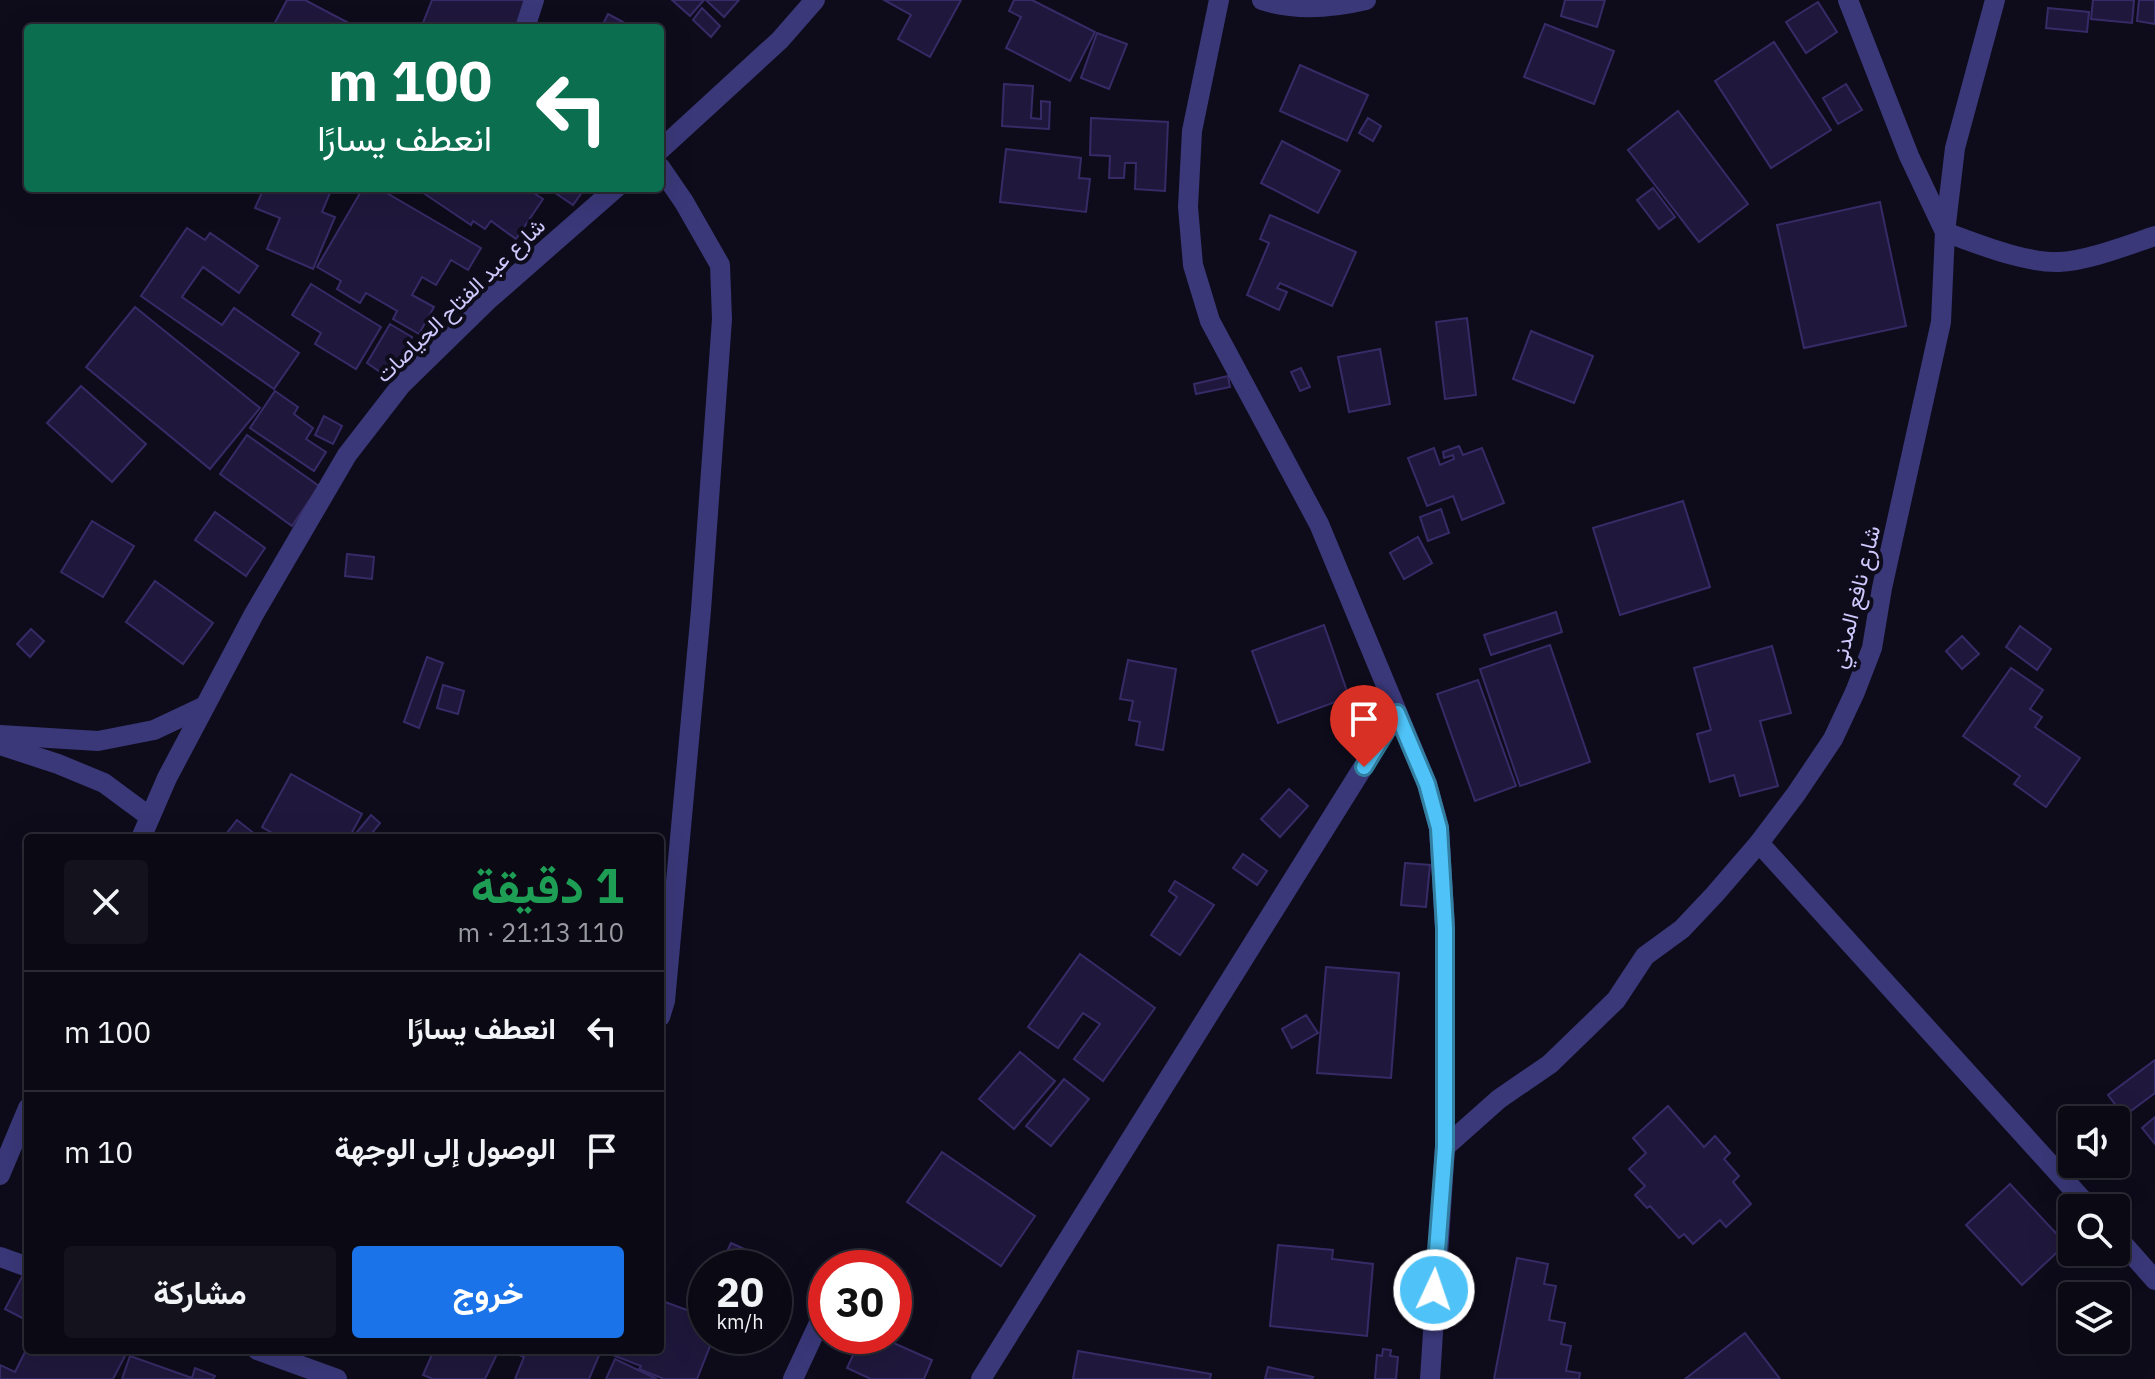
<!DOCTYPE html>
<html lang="ar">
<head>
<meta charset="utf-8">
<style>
  body { margin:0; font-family:"IBM Plex Sans",Vazirmatn,sans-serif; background:#13121d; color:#f1f3f6; direction:rtl; height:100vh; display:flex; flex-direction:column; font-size:30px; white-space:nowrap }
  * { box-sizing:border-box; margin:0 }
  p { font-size:26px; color:#999aa0 }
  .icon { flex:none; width:44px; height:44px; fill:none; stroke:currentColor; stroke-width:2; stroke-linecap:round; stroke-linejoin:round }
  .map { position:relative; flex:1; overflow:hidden; direction:ltr }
  .details { position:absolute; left:24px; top:834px; width:640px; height:520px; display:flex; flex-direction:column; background:#0a0914; border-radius:8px; box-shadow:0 8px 32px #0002,0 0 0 2px #2a2a34; direction:rtl }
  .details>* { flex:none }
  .hud { position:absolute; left:24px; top:24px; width:640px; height:168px; border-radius:8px; box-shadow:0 8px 32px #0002,0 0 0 2px #2a2a34; direction:rtl; background:#0b6e4f; color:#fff; overflow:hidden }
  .buttons { position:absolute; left:2058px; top:1106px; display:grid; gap:16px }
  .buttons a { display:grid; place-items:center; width:72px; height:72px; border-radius:8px; background:#0a0914; box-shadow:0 8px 32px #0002,0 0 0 2px #2a2a34; font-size:40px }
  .speed { position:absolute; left:688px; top:1250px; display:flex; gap:16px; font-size:40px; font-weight:700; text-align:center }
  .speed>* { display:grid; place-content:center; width:104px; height:104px; border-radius:50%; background:#0a0914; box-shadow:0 8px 32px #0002,0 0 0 2px #2a2a34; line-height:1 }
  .speed small { font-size:20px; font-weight:400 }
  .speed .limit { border:12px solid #d22; background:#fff; color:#111 }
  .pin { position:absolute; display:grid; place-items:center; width:68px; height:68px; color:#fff; margin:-82px -34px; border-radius:50% 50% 50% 0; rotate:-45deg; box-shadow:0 0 8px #0007 }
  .pin .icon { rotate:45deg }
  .me { position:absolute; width:88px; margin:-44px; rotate:3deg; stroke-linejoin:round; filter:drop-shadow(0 0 6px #0008) }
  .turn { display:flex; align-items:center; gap:28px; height:168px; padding:0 40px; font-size:36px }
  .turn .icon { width:104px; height:104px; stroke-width:2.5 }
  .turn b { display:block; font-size:56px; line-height:68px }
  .round { display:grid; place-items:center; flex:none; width:84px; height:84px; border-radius:8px; background:#13121d }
  .overview { display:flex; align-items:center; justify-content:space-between; height:136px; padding:0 40px }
  h1 { font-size:48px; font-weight:700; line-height:60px; color:#1e9e55 }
  .action { display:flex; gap:16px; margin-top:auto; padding:16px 40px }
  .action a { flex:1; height:92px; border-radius:8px; background:#1a73e8; color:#fff; font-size:32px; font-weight:700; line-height:92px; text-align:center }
  .action a+a { background:#13121d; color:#f1f3f6 }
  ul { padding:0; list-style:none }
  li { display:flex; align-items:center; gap:24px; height:120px; padding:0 40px; border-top:2px solid #2a2a34 }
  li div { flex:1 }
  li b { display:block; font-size:30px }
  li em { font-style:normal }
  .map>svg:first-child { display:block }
</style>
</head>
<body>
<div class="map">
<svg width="2155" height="1379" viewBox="0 0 2155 1379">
  <rect width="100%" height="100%" fill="#0e0c1b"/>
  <!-- building -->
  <g fill="#1f183c" stroke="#372b67" stroke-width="2">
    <polygon points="287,0 305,0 358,28 272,28"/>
    <polygon points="432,0 531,0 520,28 421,28"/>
    <polygon points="672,0 704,0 690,16"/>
    <polygon points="706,0 739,0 724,17"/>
    <polygon points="884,0 961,0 930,57 898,39 911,15"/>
    <polygon points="1014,0 1032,0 1095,32 1070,81 1006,48 1021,17 1009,11"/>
    <polygon points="1565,0 1605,0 1597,27 1561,16"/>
    <polygon points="2093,0 2134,0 2132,23 2091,19"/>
    <polygon points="2139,0 2155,0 2155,24 2137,21"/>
    <polygon points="1818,2 1837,32 1806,53 1786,22"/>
    <polygon points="702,8 720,26 711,37 693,20"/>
    <polygon points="2048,8 2089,12 2087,32 2046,28"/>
    <polygon points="608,14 634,28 601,28"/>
    <polygon points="1545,24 1614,51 1594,104 1524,77"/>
    <polygon points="1097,33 1127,44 1109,89 1081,78"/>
    <polygon points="1774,42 1831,130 1771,168 1715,81"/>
    <polygon points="1300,65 1368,95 1347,141 1280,111"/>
    <polygon points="1004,84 1033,86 1031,118 1041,119 1041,101 1050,102 1049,129 1002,126"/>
    <polygon points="1846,84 1862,110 1838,124 1823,98"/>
    <polygon points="1678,111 1748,204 1699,242 1628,150"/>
    <polygon points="1091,118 1168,122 1165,191 1135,189 1136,163 1125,163 1124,178 1109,178 1110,156 1090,155"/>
    <polygon points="1368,118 1381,126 1373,141 1359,133"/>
    <polygon points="1282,141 1340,171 1318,213 1261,183"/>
    <polygon points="1006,149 1081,158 1079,178 1090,179 1086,212 1000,202"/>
    <polygon points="264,188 332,188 322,212 335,217 313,269 267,249 280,218 255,208"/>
    <polygon points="363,188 378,188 481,248 468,270 451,260 436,285 422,277 412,295 434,307 419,334 393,319 397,311 366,293 360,303 337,289 341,281 317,267"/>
    <polygon points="416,188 526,188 543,199 516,239 491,221 485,229 473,221 471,225"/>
    <polygon points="548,188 585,188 573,205"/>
    <polygon points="1653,188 1675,217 1659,229 1637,200"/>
    <polygon points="1880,202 1906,326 1804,348 1777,225"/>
    <polygon points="1270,215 1356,252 1332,306 1280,283 1277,288 1287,292 1279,310 1247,295 1269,243 1260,239"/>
    <polygon points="187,228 205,240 210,233 258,266 239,293 203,267 182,297 222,325 234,308 299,353 274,389 141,296"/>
    <polygon points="311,284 381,327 356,369 315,344 321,333 292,315"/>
    <polygon points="135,307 260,408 210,469 86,367"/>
    <polygon points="1467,318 1476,395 1445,399 1436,322"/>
    <polygon points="390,324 412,337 389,378 367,363"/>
    <polygon points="1531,331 1593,356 1574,403 1513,379"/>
    <polygon points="1380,349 1390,404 1349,412 1338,357"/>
    <polygon points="1301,368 1310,387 1300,391 1291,372"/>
    <polygon points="1228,376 1230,387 1196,394 1194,384"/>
    <polygon points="81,386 146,444 112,482 47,423"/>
    <polygon points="275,391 298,407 294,414 313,428 306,439 326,452 314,471 250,428"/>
    <polygon points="324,416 342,426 333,444 315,435"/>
    <polygon points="247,435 319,486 292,526 220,474"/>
    <polygon points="1459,446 1463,455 1482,448 1504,503 1462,520 1453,496 1427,506 1408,458 1434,448 1440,465 1454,459 1453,455 1444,458 1443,452"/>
    <polygon points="1683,501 1710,587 1620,615 1593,528"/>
    <polygon points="1441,509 1449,533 1428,541 1420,517"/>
    <polygon points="215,512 265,548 246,576 195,540"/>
    <polygon points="92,521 134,546 103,597 61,572"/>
    <polygon points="1418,537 1432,563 1404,579 1390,553"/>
    <polygon points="347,554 374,557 372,579 345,576"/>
    <polygon points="155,581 213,623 183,664 126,622"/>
    <polygon points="1556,612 1562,632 1491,655 1484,635"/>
    <polygon points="1324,625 1349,697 1278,723 1252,651"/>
    <polygon points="2020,626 2051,649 2037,670 2006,647"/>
    <polygon points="31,629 44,641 30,657 17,644"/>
    <polygon points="1962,636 1979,654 1962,669 1946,651"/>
    <polygon points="1550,645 1590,762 1520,786 1480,669"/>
    <polygon points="1772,646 1791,713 1760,721 1778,786 1740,796 1734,775 1710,782 1697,734 1711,730 1694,668"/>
    <polygon points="427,657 443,663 419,728 404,722"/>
    <polygon points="1128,660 1176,669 1163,750 1136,745 1140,722 1129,720 1133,701 1120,699"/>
    <polygon points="2011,668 2043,690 2030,709 2042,717 2035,727 2080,758 2046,807 2014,784 2020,776 1963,736"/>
    <polygon points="1478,680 1516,786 1475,801 1437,694"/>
    <polygon points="443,685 464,691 458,714 437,708"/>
    <polygon points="291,774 362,814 349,838 281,838 262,827"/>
    <polygon points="1289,789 1308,806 1280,837 1261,819"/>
    <polygon points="371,815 380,823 368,838 352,838"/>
    <polygon points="237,820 256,835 253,838 223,838"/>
    <polygon points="1243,854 1267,871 1257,885 1233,868"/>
    <polygon points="1405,863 1430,865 1426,907 1401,905"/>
    <polygon points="1175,881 1214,905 1180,955 1151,935 1177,897 1169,891"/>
    <polygon points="1080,954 1155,1008 1103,1081 1074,1059 1100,1024 1083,1013 1058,1048 1028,1027"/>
    <polygon points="1326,967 1399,973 1391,1078 1317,1073"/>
    <polygon points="1306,1015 1318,1033 1292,1048 1282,1029"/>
    <polygon points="1020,1052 1055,1081 1014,1129 979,1099"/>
    <polygon points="2155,1060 2155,1093 2124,1116 2108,1095"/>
    <polygon points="1064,1079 1089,1099 1051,1146 1026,1126"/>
    <polygon points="1668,1106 1704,1147 1715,1136 1730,1153 1724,1159 1739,1176 1733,1182 1751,1204 1726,1227 1720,1220 1693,1244 1684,1234 1679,1238 1650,1206 1647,1208 1635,1195 1645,1186 1629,1169 1646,1153 1633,1138"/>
    <polygon points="2155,1117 2155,1144 2142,1128"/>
    <polygon points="942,1152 1035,1216 1001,1266 907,1202"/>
    <polygon points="2010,1184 2066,1244 2022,1285 1966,1225"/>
    <polygon points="731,1243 753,1253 746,1268 719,1268"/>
    <polygon points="1278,1245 1333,1250 1332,1259 1373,1264 1367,1336 1270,1326"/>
    <polygon points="1517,1258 1548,1264 1544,1284 1556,1286 1549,1320 1565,1323 1561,1344 1571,1346 1566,1371 1580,1373 1579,1379 1494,1379"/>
    <polygon points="23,1275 28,1278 28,1321 5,1309"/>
    <polygon points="665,1302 706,1317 706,1336 714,1336 697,1379 664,1379 639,1369 641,1366 610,1354 612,1350 660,1350 660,1309"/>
    <polygon points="1745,1333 1780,1379 1685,1379"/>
    <polygon points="862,1336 878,1336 932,1360 924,1379 871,1379 847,1368"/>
    <polygon points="28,1346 28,1350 56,1350 65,1354 67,1350 113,1350 125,1356 113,1379 0,1379 0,1365 15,1372"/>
    <polygon points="1383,1349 1391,1350 1390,1356 1398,1357 1396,1379 1375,1379 1377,1355 1382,1356"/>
    <polygon points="434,1350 499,1350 485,1379 433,1379 423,1375"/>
    <polygon points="522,1350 593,1350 600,1353 589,1379 515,1379 524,1357 519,1355"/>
    <polygon points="1078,1351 1211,1374 1210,1379 1073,1379"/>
    <polygon points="130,1356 192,1378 195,1368 215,1376 213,1379 122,1379"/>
    <polygon points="615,1359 657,1379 606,1379"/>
    <polygon points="1268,1367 1313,1377 1312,1379 1265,1379"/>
  </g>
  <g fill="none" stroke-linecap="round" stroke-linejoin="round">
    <!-- minor -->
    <g stroke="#3a3879" stroke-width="20">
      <polyline points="1219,0 1192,131 1188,207 1193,265 1210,321 1319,524 1427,784 1439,828 1445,928 1445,1147 1430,1379"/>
      <path d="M1262 0C1295 11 1332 8 1366 0"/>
      <path d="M1848 0 1909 156 1945 232C1978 244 2024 263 2059 262 2087 261 2128 245 2155 236"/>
      <polyline points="525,28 534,0"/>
      <polyline points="660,150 780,40 815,0"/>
      <polyline points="660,167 684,202 720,265 722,319 701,610 665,1001 660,1017"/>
      <polyline points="0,735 98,741 154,730 205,706"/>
      <polyline points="0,745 58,764 104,783 150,817"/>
      <polyline points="141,838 167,778 254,614 347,455 402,384 487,301 616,188"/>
      <polyline points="1759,843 2090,1208"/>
      <polyline points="1445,1147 1499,1099 1550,1064 1616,1000 1645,956 1682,929 1715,894 1759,843 1796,794 1833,739 1855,692 1872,648 1882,588 1941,322 1945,232 1955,148 1995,0"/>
      <polyline points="0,1175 28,1108"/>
      <polyline points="2116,1236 2155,1280"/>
      <polyline points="0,1257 28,1267"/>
      <polyline points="257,1350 337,1379"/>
      <polyline points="793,1379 826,1308"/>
      <polyline points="981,1379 1397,713"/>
    </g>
  </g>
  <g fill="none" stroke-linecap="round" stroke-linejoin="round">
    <defs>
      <polyline id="route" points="1364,767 1397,713 1427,784 1439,828 1445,928 1445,1147 1434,1290"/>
    </defs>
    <!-- route casing -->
    <use href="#route" stroke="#337fa1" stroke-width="20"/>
    <!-- route -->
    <use href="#route" stroke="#4fc3f7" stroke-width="14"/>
  </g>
  <g text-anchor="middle" stroke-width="8" stroke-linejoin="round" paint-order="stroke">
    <!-- street labels -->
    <g font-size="22" fill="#cec8fd" stroke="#0e0c1b">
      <text transform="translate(460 300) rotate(-44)" y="8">شارع عبد الفتاح الحياصات</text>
      <text transform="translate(1855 597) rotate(-76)" y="8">شارع نافع المدني</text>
    </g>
  </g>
</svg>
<div class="buttons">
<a><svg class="icon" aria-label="sound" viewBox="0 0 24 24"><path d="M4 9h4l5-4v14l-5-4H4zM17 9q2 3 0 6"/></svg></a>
<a><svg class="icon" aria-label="search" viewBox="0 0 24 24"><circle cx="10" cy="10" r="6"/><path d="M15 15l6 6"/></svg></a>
<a><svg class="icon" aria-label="layers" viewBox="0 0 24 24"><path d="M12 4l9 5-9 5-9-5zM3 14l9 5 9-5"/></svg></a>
</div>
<div class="speed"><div>20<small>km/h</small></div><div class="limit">30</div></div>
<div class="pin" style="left:1364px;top:767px;background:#d93025"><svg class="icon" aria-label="arrive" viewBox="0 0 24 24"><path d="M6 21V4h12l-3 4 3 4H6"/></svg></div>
<svg class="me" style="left:1434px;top:1290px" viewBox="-20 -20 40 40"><circle r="17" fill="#4fc3f7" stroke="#fff" stroke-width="3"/><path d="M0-11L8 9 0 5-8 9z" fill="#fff"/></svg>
<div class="hud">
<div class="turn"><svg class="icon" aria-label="left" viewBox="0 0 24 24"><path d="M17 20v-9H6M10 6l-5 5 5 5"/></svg><div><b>100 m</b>انعطف يسارًا</div></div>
</div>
<section class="details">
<div class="overview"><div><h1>1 دقيقة</h1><p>110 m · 21:13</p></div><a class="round"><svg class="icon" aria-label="close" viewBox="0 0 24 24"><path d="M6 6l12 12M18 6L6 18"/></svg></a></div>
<ul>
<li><svg class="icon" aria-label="left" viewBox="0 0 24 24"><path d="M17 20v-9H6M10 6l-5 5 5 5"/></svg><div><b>انعطف يسارًا</b></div><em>100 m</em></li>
<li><svg class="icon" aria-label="arrive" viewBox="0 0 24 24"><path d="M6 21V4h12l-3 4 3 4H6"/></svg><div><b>الوصول إلى الوجهة</b></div><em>10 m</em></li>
</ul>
<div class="action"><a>خروج</a><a>مشاركة</a></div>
</section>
</div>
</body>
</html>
